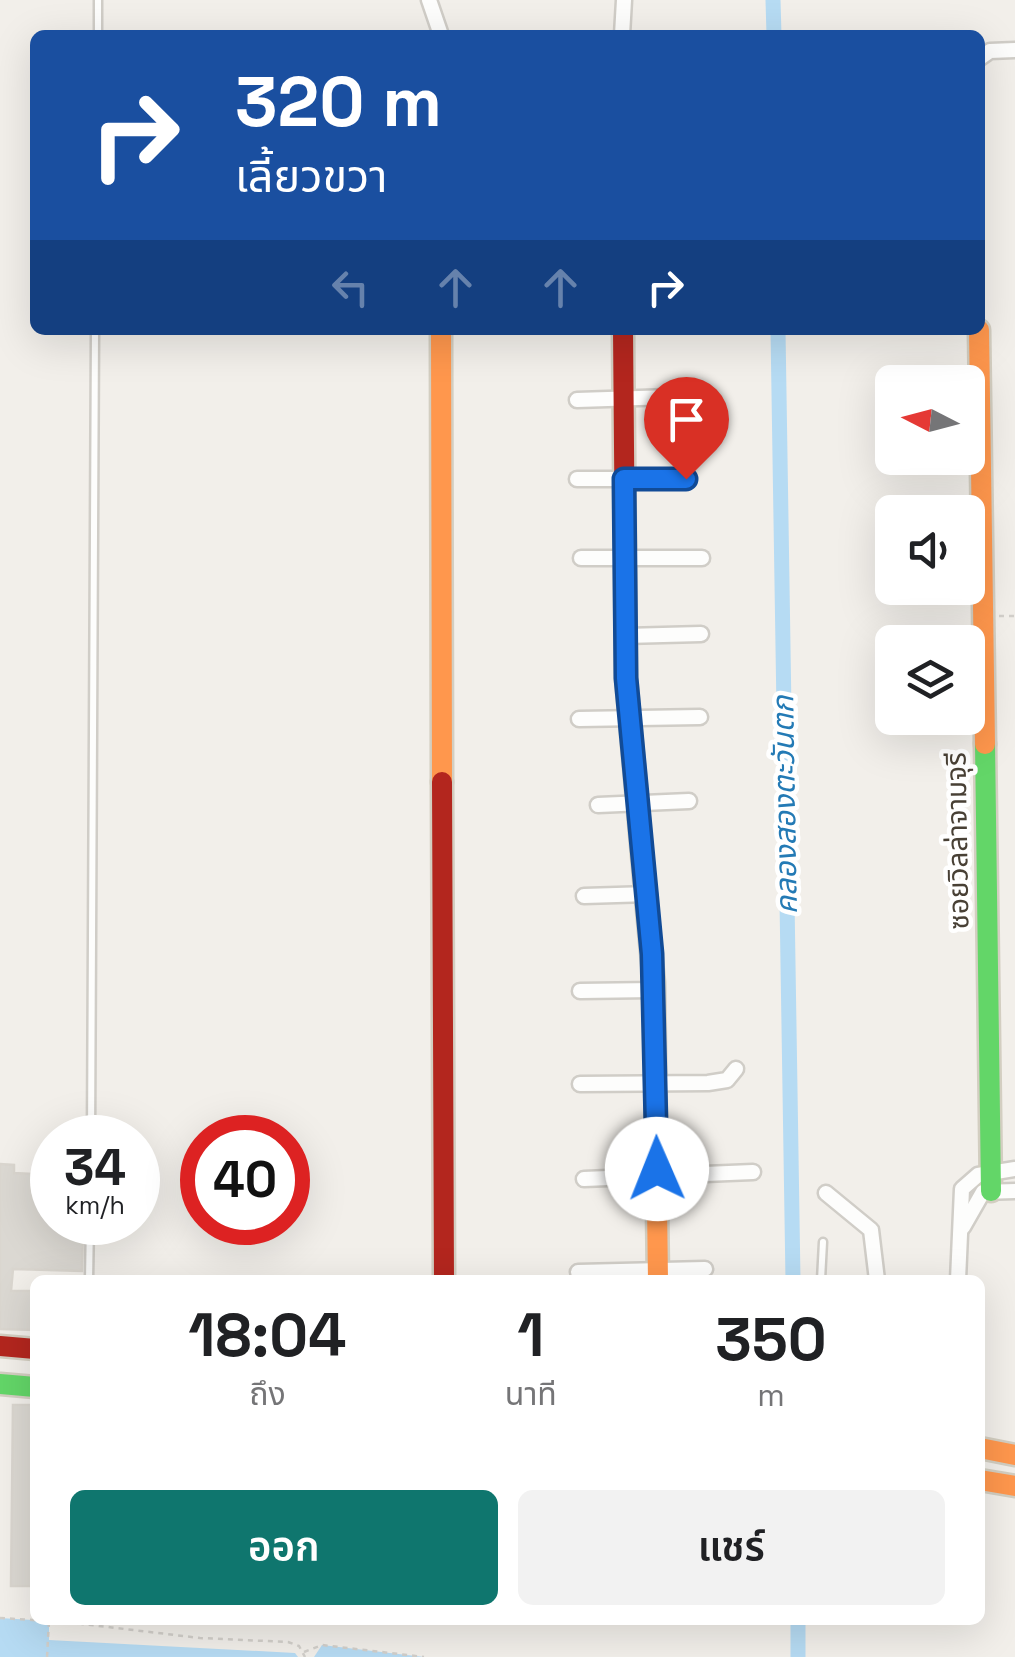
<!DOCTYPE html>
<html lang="th">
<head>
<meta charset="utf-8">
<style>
  body { margin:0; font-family:"Space Grotesk","Noto Sans Thai",sans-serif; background:#f2f2f2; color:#202124; height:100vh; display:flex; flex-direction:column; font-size:38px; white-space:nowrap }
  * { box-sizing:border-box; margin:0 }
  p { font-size:32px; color:#757577 }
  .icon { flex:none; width:55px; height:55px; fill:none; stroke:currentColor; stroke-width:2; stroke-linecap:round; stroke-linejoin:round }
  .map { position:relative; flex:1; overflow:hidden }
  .panel { position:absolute; left:30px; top:1275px; width:955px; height:350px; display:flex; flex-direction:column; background:#fff; border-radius:15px; box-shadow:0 10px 40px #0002 }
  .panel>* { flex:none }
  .top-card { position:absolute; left:30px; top:30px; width:955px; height:305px; border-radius:15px; box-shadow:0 10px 40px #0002; background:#1a4fa0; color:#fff; overflow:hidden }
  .needle { width:65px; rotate:276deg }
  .tools { position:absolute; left:875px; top:365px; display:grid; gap:20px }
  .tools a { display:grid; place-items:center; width:110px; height:110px; border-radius:15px; background:#fff; box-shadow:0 10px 40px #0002; font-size:50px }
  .speed { position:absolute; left:30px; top:1115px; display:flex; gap:20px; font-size:50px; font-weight:700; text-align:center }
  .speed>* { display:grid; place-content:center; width:130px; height:130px; border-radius:50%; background:#fff; box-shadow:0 10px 40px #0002; line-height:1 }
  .speed small { font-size:25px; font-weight:400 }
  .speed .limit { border:15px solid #d22; background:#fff; color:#111 }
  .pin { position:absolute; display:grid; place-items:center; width:85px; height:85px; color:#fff; margin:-102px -42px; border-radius:50% 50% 50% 0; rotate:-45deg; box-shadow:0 0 10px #0007 }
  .pin .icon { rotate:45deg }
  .me { position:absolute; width:110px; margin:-55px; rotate:359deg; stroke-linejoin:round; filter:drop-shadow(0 0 8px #0008) }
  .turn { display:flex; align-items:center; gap:35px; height:210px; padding:0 40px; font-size:45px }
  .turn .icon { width:130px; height:130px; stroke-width:2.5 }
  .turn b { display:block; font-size:70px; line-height:85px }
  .lanes { display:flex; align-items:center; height:95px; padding:0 40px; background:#0003; justify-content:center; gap:50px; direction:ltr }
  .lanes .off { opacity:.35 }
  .eta { display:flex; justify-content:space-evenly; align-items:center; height:170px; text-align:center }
  .eta b { font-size:60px; font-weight:600; line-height:70px }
  .cta { display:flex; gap:20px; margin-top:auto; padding:20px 40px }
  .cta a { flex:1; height:115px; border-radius:15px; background:#0f766e; color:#fff; font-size:40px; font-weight:600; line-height:115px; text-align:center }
  .cta a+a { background:#f2f2f2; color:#202124 }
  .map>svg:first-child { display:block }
</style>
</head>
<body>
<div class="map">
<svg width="1015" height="1657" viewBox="0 0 1015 1657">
  <rect width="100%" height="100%" fill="#f2efea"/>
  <!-- water -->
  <g fill="#b6dbf3">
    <polygon points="0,1618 49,1621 49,1640 295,1653 298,1657 0,1657"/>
    <polygon points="322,1645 424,1657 314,1657"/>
  </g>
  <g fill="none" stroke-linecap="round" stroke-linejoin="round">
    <!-- canal -->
    <g stroke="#b6dbf3" stroke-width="15">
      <polyline points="773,0 774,35"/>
      <polyline points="778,330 793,1280"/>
      <polyline points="798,1620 798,1657"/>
    </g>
  </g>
  <!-- building -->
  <g fill="#dbd8d2" stroke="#dad6cf" stroke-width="2.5">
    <polygon points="0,1164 14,1165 14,1173 52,1175 53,1227 83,1228 82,1271 13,1269 11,1291 35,1291 35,1330 0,1329"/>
    <polygon points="13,1405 35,1405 35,1586 11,1586"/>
  </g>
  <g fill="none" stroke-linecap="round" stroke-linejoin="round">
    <defs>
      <g id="lane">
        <polyline points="98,0 98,35"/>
        <polyline points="91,1138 95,330"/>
        <polyline points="89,1280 90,1222"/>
        <polyline points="821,1280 823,1242"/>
      </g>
      <g id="street">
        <polyline points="429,0 441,35"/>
        <polyline points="622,35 624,0"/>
        <polyline points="980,58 990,51 1015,50"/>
        <polyline points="577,400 701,396"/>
        <polyline points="577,479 686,479"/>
        <polyline points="581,558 702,558"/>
        <polyline points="625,636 701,634"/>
        <polyline points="579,719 700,717"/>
        <polyline points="598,805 689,801"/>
        <polyline points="584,896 649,894"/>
        <polyline points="580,991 654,990"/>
        <polyline points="580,1084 708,1083 727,1080 736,1069"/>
        <polyline points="584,1179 753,1172"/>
        <polyline points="826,1193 871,1230 877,1280"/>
        <polyline points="963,1227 983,1192 1015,1191"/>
        <polyline points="578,1272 705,1269"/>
        <polyline points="958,1280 962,1189 978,1175 1015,1169"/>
      </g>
      <g id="fast">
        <polyline points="985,744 991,1191"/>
        <polyline points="0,1384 35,1387"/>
      </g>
      <g id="slow">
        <polyline points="441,330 442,782"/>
        <polyline points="979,330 985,744"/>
        <polyline points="646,899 654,983 658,1280"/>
        <polyline points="980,1448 1015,1455"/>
        <polyline points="980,1480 1015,1486"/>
      </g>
      <g id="jam">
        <polyline points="623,330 626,678 646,899"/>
        <polyline points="442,782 444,1280"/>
        <polyline points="0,1346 35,1349"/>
      </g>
    </defs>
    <!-- lane casing -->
    <use href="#lane" stroke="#d0cdc7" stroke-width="11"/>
    <!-- street casing -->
    <use href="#street" stroke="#d0cdc7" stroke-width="19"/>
    <!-- fast casing -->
    <use href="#fast" stroke="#d3cec1" stroke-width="25"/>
    <!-- slow casing -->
    <use href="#slow" stroke="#d3cec1" stroke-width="25"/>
    <!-- jam casing -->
    <use href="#jam" stroke="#d3cec1" stroke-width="25"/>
    <!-- path -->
    <g stroke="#d2cfca" stroke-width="2.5" stroke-dasharray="5 5" stroke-linecap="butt">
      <polyline points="999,616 1015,616"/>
      <polyline points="0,1618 49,1621 47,1657"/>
      <polyline points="49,1620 200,1638 288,1642 299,1646 305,1657"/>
      <polyline points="304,1652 322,1645 424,1657"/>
    </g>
    <!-- lane -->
    <use href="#lane" stroke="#fdfdfc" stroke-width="6"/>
    <!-- street -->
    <use href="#street" stroke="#fdfdfc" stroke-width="14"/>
    <!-- fast -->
    <use href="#fast" stroke="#63d668" stroke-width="20"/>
    <!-- slow -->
    <use href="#slow" stroke="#ff974d" stroke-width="20"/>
    <!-- jam -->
    <use href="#jam" stroke="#b3261e" stroke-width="20"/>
  </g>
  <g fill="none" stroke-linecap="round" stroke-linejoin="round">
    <defs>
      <polyline id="route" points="657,1169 652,954 626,678 624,479 686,479"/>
    </defs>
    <!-- route casing -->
    <use href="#route" stroke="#114b97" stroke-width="25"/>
    <!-- route -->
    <use href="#route" stroke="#1a73e8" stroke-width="18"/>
  </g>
  <g text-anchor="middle" stroke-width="9" stroke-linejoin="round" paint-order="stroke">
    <!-- street labels -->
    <g font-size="28" fill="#484035" stroke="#fff">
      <text transform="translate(957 841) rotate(-91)" y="10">ซอยวิลล่าจามจุรี</text>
    </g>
    <!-- water labels -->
    <g font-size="30" font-style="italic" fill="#237ab5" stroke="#fff">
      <text transform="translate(785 805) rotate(-91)" y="10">คลองสองตะวันตก</text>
    </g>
  </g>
</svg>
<div class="tools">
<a><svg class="needle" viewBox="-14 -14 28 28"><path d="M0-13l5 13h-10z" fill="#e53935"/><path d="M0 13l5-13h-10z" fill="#757577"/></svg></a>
<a><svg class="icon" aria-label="sound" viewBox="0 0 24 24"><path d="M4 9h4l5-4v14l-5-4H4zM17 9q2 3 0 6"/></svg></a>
<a><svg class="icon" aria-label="layers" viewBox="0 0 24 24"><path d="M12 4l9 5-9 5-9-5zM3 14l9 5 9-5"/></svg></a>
</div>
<div class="speed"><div>34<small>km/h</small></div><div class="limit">40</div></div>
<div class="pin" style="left:686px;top:479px;background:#d93025"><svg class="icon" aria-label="arrive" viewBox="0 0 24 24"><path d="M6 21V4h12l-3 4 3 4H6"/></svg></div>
<svg class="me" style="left:657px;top:1169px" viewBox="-20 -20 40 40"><circle r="19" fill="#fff"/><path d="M0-13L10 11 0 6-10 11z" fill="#1a73e8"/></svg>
<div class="top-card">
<div class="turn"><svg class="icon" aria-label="right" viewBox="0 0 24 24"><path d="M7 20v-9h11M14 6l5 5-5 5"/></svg><div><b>320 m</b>เลี้ยวขวา</div></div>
<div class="lanes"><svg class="icon off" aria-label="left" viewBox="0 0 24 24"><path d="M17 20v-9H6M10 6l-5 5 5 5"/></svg><svg class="icon off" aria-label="ahead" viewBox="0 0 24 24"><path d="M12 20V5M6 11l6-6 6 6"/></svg><svg class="icon off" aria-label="ahead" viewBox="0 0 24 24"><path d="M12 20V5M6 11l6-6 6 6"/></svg><svg class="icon" aria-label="right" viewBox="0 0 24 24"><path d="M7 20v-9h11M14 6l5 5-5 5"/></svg></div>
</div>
<section class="panel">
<div class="eta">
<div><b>18:04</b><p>ถึง</p></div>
<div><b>1</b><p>นาที</p></div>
<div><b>350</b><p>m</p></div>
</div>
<div class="cta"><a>ออก</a><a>แชร์</a></div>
</section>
</div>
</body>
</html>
